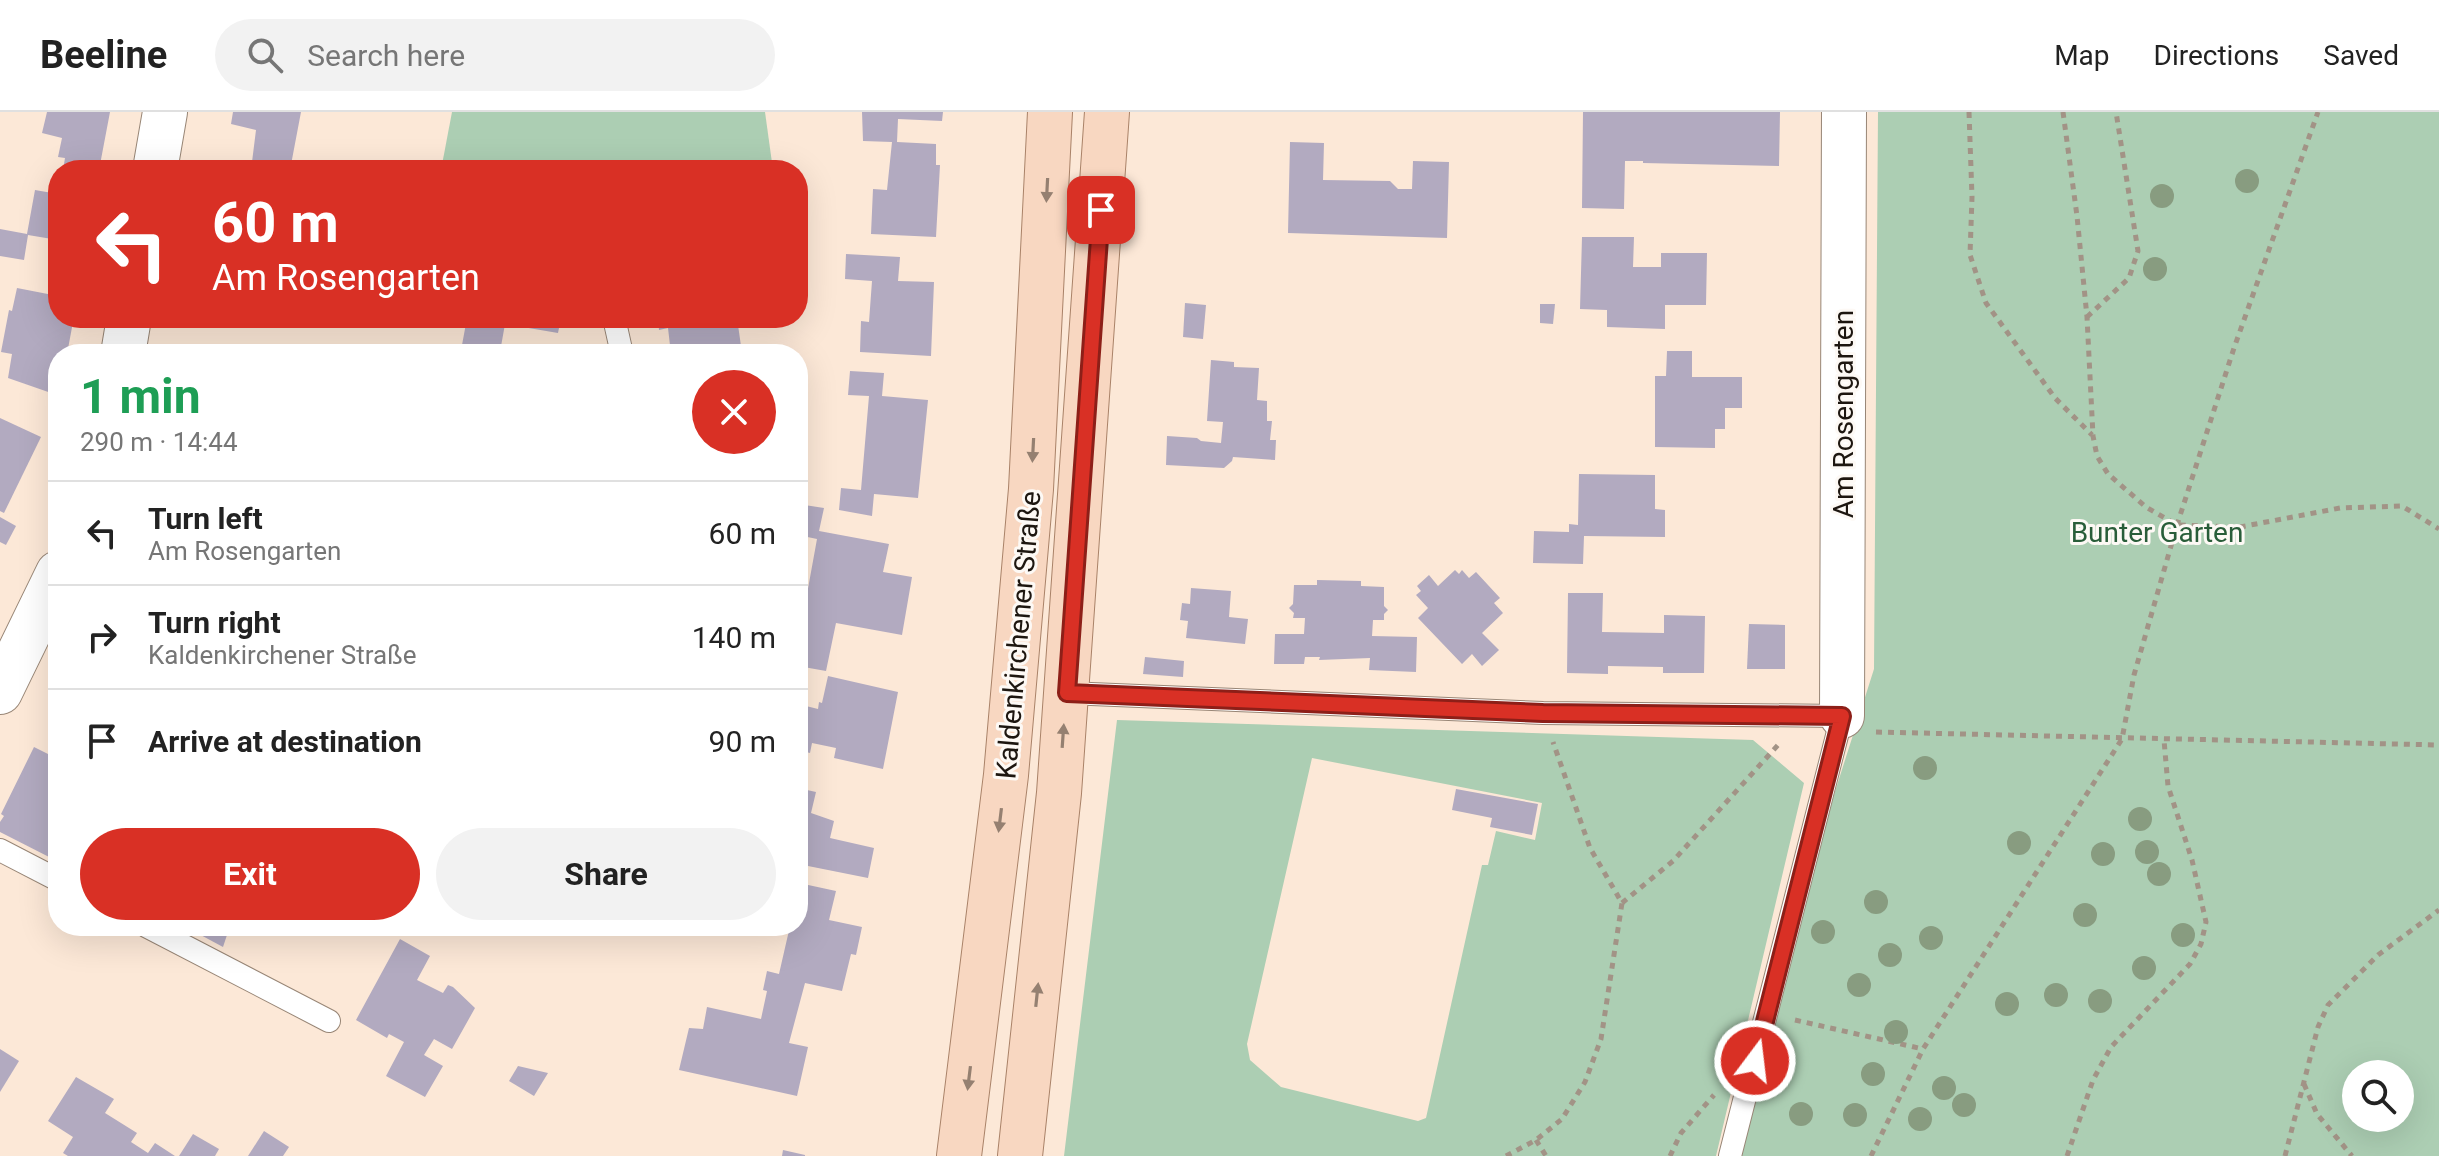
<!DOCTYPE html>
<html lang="en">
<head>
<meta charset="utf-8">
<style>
  body { margin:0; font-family:Roboto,sans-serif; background:#f2f2f2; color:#222; height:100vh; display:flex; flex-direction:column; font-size:30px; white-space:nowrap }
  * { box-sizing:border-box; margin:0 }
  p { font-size:26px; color:#767676 }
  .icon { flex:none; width:44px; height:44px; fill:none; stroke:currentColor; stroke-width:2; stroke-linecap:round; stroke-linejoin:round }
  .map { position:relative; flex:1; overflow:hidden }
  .details { position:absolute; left:48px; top:232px; width:760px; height:592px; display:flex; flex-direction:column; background:#fff; border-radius:32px; box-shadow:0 8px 32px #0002 }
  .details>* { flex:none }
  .hud { position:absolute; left:48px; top:48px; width:760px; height:168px; border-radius:32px; box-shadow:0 8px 32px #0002; background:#d93025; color:#fff; overflow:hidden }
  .fabs { position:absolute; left:2342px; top:948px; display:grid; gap:16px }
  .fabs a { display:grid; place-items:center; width:72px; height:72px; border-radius:50%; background:#fff; box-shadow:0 8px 32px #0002; font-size:40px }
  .pin { position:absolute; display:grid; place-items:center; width:68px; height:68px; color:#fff; margin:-34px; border-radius:16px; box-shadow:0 4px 12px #0006 }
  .me { position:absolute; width:88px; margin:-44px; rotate:15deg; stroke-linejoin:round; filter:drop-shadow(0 0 6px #0008) }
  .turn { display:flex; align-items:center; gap:28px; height:168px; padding:0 32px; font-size:36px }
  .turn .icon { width:104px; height:104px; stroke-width:2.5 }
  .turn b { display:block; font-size:56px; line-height:68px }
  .round { display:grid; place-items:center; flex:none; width:84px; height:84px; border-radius:42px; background:#f2f2f2 }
  .summary { display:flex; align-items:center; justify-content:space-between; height:136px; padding:0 32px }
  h1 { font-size:48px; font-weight:700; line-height:60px; color:#1e9e55 }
  .cta { display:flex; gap:16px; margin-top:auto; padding:16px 32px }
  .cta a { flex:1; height:92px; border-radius:48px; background:#d93025; color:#fff; font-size:32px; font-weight:700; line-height:92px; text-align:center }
  .cta a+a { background:#f2f2f2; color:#222 }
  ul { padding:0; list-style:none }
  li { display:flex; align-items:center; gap:24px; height:104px; padding:0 32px; border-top:2px solid #e0e0e0 }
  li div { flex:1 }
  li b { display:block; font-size:30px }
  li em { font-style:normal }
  header { display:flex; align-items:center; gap:48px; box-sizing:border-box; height:112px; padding:0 40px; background:#fff; border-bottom:2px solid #e0e0e0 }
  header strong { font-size:38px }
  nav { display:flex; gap:44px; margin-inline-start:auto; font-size:28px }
  .search { width:560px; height:72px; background:#f2f2f2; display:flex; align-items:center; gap:20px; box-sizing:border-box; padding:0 28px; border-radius:44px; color:#767676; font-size:30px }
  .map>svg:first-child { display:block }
</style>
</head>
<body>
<header>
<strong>Beeline</strong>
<div class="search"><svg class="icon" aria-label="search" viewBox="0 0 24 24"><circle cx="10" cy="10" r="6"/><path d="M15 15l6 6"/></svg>Search here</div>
<nav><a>Map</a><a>Directions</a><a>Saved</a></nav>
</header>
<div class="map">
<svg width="2439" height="1044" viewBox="0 0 2439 1044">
  <rect width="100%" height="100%" fill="#fce8d7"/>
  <!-- green -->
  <g fill="#acceb3" fill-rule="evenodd">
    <polygon points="452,0 765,0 773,58 441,58"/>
    <path d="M1878 0H2439V1044H1736L1804 777 1874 557ZM2356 962H2400V1006H2356Z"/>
    <path d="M1117 608 1753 628 1804 671 1716 1044H1064ZM1312 646 1542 691 1535 728 1496 719 1488 753H1482L1426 1006 1418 1009 1281 975 1250 948 1247 932Z"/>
  </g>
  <!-- building -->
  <g fill="#b2aac0">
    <polygon points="47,0 110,0 99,58 63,58 65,46 58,45 62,26 42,21"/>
    <polygon points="233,0 301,0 290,58 251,58 256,18 231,12"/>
    <polygon points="862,0 943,0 942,9 898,7 897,30 936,32 936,53 940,53 936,125 871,122 873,77 887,78 892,30 863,29"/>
    <polygon points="1583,0 1780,0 1779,54 1643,51 1643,49 1625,49 1624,97 1582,96"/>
    <polygon points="1290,30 1324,31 1323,68 1390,69 1398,77 1412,77 1413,49 1449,50 1447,126 1288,121"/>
    <polygon points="35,78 58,82 58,128 28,123 24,148 0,144 0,117 27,122"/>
    <polygon points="1582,125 1634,125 1633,155 1661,155 1661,141 1707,141 1706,193 1665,193 1665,217 1607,215 1607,198 1580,197"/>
    <polygon points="846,142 900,145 898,169 934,170 931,244 860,240 861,209 869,210 872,169 845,167"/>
    <polygon points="17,176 58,184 58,206 71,206 70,210 73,210 67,242 58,242 58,261 54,282 8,266 12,242 1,240 9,198 12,199"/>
    <polygon points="1185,191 1206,193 1203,227 1183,225"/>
    <polygon points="1540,192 1555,192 1553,212 1540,211"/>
    <polygon points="467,206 490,210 491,206 561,206 558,221 505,212 500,240 462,233"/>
    <polygon points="658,206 737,206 741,234 729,236 729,242 671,242 668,216 659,218"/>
    <polygon points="1667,239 1692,239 1692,265 1742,265 1742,296 1725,296 1725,317 1715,317 1715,336 1655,335 1655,264 1666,264"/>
    <polygon points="1211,248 1234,250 1234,255 1259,256 1257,288 1267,289 1267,309 1272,309 1270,328 1276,328 1275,348 1233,345 1232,349 1224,356 1166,353 1167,324 1197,326 1201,329 1221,331 1223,310 1207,309"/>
    <polygon points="850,259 884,261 882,284 928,288 918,386 874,382 872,404 839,398 841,376 861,378 869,284 848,283"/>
    <polygon points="0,306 41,325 4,401 0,399"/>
    <polygon points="1579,362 1655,363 1655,397 1665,398 1665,425 1584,424 1583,452 1533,451 1534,419 1569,420 1569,412 1578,413"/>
    <polygon points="798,392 824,396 819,419 889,432 883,460 912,465 902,523 836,511 826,559 798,554 798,503 803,504 817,427 798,423"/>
    <polygon points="0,405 16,414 6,433 0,430"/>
    <polygon points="1455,458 1459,462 1462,458 1469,466 1476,460 1500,486 1494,491 1503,501 1482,521 1499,538 1482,554 1472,542 1462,552 1418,506 1428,496 1416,483 1421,479 1417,474 1429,463 1438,474"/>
    <polygon points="1317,468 1361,469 1361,474 1384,475 1384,494 1388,498 1384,502 1384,508 1373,508 1372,524 1417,525 1416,560 1369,558 1370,546 1319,548 1320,545 1305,545 1304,552 1274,552 1275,522 1304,522 1305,506 1293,506 1294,501 1289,496 1293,492 1294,473 1317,473"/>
    <polygon points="1191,476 1231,479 1229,505 1248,507 1245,532 1186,526 1188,509 1180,508 1182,491 1190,492"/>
    <polygon points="1568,481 1603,481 1602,520 1664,521 1664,503 1705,504 1704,561 1663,561 1663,555 1608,554 1608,562 1567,561"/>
    <polygon points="1749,512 1785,513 1785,557 1747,557"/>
    <polygon points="1145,545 1184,549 1183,565 1143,562"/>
    <polygon points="828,564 898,580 883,657 834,646 836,636 812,631 810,641 798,638 798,592 818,597 819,590 822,591"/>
    <polygon points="34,635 58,647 58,714 52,726 58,728 58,738 53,747 0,720 0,710 4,704 1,702"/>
    <polygon points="798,676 816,680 811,701 834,709 830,726 874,736 868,766 798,752"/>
    <polygon points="1456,677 1538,692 1532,723 1490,715 1492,706 1452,698"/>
    <polygon points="799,771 836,779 829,808 862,815 856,843 851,842 842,879 805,871 789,931 808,935 797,984 679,958 689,916 703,917 707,895 761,907 767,879 763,878 767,859 779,862 790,814 798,814"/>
    <polygon points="184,814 230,814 223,835"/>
    <polygon points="400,827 430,844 417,868 443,881 448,873 453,875 475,896 452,937 434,927 424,943 443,954 425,985 386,964 404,930 389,922 387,926 356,908"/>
    <polygon points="0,937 19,949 0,980"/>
    <polygon points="518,954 548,961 534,984 509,969"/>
    <polygon points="76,965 114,987 105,1001 137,1021 131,1030 148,1041 155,1031 175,1044 68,1044 63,1041 73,1025 48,1009"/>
    <polygon points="264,1019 289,1035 283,1044 248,1044"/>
    <polygon points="193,1022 219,1037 215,1044 179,1044"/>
    <polygon points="783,1038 805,1043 805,1044 782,1044"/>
  </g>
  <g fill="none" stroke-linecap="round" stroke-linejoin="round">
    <defs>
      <g id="service">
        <polyline points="614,206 622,242"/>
        <polyline points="1067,581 1543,601 1842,604 1730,1044"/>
        <polyline points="0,738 58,768"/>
        <polyline points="146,814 329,909"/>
      </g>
      <g id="minor">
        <polyline points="155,58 165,0"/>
        <polyline points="123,242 129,206"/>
        <polyline points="0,580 58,461"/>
        <polyline points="1842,604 1844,0"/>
      </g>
      <g id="primary">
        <polyline points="959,1044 1006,663 1031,377 1050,0"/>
        <polyline points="1020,1044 1059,681 1107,0"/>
      </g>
    </defs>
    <!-- service casing -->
    <use href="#service" stroke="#988676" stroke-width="24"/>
    <!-- minor casing -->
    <use href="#minor" stroke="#988676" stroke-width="46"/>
    <!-- primary casing -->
    <use href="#primary" stroke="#a98268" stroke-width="46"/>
    <!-- path -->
    <g stroke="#a29386" stroke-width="5" stroke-dasharray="6 6" stroke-linecap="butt">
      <polyline points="1969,0 1972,85 1970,143 1986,191 2055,286 2092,323"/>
      <polyline points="2063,0 2077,104 2087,205 2093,324 2097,344 2108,362 2146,395 2177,413 2240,415 2340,396 2402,394 2439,417"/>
      <polyline points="2087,205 2129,166 2138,139 2116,0"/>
      <polyline points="1876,620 2439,633"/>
      <polyline points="1622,791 1673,749 1778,633"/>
      <polyline points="1795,908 1923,937"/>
      <polyline points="2304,972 2317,1002 2352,1044"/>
      <polyline points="1536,1028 1546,1044"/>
      <polyline points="1506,1044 1536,1028 1562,1007 1585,970 1601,927 1622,791 1590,736 1553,630"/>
      <polyline points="1670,1044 1681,1021 1714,983"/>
      <polyline points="1871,1044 1923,937 2122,627 2134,563 2177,413 2234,236 2318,0"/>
      <polyline points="2067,1044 2093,968 2111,935 2190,852 2201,832 2206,810 2192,748 2168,674 2164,628"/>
      <polyline points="2285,1044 2318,915 2328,893 2378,843 2439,798"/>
    </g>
    <!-- service -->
    <use href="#service" stroke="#fff" stroke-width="22"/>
    <!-- minor -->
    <use href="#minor" stroke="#fff" stroke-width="44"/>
    <!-- primary -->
    <use href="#primary" stroke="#f8d7c1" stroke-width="44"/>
  </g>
  <!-- trees -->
  <g fill="#889c80">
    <circle cx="2247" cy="69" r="12"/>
    <circle cx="2162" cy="84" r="12"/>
    <circle cx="2155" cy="157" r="12"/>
    <circle cx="1925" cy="656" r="12"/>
    <circle cx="2140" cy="707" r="12"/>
    <circle cx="2019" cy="731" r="12"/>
    <circle cx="2147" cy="740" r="12"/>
    <circle cx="2103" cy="742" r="12"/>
    <circle cx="2159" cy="762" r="12"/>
    <circle cx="1876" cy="790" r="12"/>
    <circle cx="2085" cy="803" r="12"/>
    <circle cx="1823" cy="820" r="12"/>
    <circle cx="2183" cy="823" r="12"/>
    <circle cx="1931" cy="826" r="12"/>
    <circle cx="1890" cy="843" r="12"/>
    <circle cx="2144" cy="856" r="12"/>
    <circle cx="1859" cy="873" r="12"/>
    <circle cx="2056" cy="883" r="12"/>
    <circle cx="2100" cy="889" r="12"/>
    <circle cx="2007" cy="892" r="12"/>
    <circle cx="1896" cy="920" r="12"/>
    <circle cx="1873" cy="962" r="12"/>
    <circle cx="1944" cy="976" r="12"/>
    <circle cx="1964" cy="993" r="12"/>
    <circle cx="1801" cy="1002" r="12"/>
    <circle cx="1855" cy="1003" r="12"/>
    <circle cx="1920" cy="1007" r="12"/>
  </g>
  <!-- one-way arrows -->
  <defs><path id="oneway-solid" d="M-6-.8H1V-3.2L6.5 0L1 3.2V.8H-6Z" transform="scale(2)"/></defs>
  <g fill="#958071">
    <use href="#oneway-solid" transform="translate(1047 78) rotate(93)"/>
    <use href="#oneway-solid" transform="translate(1033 338) rotate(93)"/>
    <use href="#oneway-solid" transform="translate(1063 624) rotate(-86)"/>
    <use href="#oneway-solid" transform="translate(1000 708) rotate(97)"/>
    <use href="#oneway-solid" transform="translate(1037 883) rotate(-84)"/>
    <use href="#oneway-solid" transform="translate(969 966) rotate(97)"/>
  </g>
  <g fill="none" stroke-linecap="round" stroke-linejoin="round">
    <defs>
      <polyline id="route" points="1101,98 1067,581 1543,601 1842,604 1755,949"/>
    </defs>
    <!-- route casing -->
    <use href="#route" stroke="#8d1f18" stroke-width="20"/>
    <!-- route -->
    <use href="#route" stroke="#d93025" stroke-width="14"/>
  </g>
  <g text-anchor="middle" stroke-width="6" stroke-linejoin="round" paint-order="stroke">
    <!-- street labels -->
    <g font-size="28" fill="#1d1610" stroke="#fdf9f5">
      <text transform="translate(1843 302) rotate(-90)" y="10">Am Rosengarten</text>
      <text transform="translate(1018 523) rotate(-85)" y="10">Kaldenkirchener Straße</text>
    </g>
    <!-- park labels -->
    <g font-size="28" fill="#295d39" stroke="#fdf9f5">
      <text x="2157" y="430">Bunter Garten</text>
    </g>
  </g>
</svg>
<div class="fabs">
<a><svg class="icon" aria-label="search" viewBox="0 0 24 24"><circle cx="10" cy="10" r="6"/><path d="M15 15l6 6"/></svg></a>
</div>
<div class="pin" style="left:1101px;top:98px;background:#d93025"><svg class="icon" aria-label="arrive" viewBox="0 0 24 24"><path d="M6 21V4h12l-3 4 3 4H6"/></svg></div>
<svg class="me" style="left:1755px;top:949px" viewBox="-20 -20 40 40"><circle r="17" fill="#d93025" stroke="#fff" stroke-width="3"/><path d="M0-11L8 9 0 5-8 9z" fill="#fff"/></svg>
<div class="hud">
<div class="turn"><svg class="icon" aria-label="left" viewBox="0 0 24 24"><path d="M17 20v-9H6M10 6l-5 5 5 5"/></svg><div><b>60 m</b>Am Rosengarten</div></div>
</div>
<section class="details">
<div class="summary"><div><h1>1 min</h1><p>290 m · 14:44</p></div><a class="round" style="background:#d93025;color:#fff"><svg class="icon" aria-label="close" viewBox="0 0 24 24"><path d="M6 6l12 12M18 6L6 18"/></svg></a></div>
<ul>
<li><svg class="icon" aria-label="left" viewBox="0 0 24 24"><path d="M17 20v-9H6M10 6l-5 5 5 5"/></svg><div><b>Turn left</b><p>Am Rosengarten</p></div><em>60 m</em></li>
<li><svg class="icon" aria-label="right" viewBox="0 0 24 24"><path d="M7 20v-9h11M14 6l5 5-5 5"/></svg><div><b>Turn right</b><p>Kaldenkirchener Straße</p></div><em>140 m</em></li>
<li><svg class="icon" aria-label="arrive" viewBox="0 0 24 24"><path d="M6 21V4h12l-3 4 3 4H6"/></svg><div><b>Arrive at destination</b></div><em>90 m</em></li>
</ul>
<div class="cta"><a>Exit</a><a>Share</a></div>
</section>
</div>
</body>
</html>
